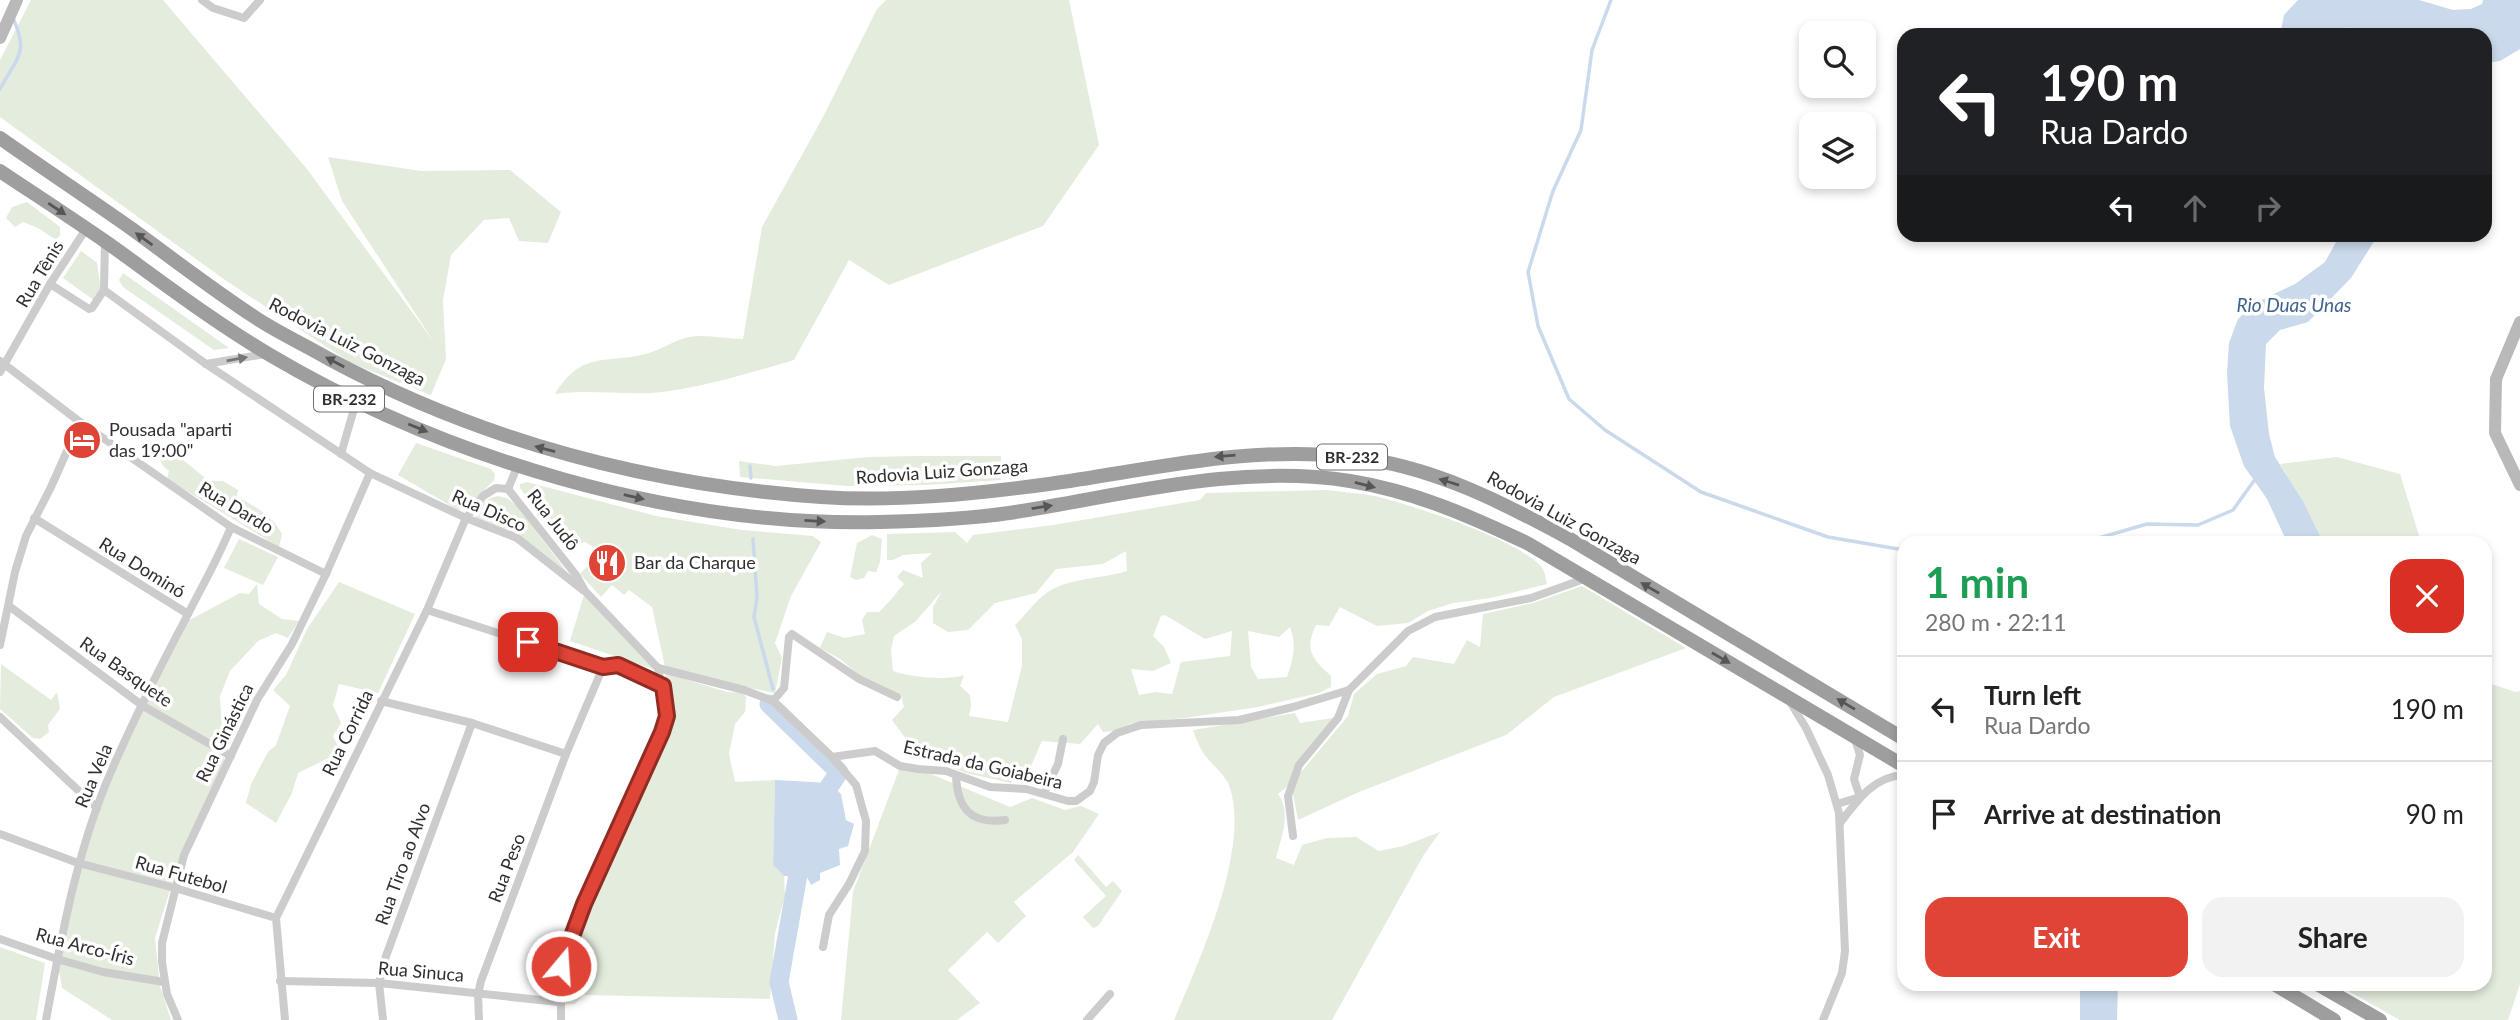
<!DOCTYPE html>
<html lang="en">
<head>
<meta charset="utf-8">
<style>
  body { margin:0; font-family:Lato,sans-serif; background:#f2f2f2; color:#222; height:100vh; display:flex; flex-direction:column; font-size:26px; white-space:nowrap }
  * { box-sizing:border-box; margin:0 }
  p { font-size:23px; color:#767676 }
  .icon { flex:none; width:38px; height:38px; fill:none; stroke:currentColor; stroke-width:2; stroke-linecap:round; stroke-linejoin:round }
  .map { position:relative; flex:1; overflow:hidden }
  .panel { position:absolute; left:1897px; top:536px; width:595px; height:455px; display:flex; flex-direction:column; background:#fff; border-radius:21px; box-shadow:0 4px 10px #0003 }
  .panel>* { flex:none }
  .hud { position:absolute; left:1897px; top:28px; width:595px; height:214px; border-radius:21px; box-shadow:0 4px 10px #0003; background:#202124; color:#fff; overflow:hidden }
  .tools { position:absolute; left:1799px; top:21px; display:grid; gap:14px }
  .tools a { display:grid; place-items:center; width:77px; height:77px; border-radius:14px; background:#fff; box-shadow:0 4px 10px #0003; font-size:35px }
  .pin { position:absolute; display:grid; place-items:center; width:60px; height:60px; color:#fff; margin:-30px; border-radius:14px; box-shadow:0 4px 10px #0006 }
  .me { position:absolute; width:77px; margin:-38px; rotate:18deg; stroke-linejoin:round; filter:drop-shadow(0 0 5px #0008) }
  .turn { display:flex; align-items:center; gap:24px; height:147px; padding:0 28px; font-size:32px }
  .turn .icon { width:91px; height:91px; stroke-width:2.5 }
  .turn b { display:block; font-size:49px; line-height:60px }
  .lanes { display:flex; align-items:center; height:66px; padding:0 28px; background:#0003; justify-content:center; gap:35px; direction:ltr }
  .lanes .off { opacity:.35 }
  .round { display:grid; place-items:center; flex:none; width:74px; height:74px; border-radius:21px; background:#f2f2f2 }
  .overview { display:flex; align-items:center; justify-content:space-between; height:119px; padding:0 28px }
  h1 { font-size:42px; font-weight:700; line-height:52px; color:#1e9e55 }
  .cta { display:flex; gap:14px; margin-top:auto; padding:14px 28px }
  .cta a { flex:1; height:80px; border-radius:21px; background:#e04436; color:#fff; font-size:28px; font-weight:700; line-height:80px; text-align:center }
  .cta a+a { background:#f2f2f2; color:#222 }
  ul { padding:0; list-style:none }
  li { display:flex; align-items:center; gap:21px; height:105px; padding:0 28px; border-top:2px solid #e0e0e0 }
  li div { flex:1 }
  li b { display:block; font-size:26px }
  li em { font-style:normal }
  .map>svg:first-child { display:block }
</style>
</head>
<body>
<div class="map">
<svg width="2520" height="1020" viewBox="0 0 2520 1020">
  <rect width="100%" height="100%" fill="#fff"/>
  <!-- green -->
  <g fill="#e3ecdd" fill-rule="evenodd">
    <polygon points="31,0 163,0 307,169 434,342 342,201 328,157 421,171 510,170 561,212 548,243 519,241 509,218 484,220 451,255 443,300 446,359 431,395 351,363 225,280 0,117 0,60"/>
    <path d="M886 0H1069L1099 145 1043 226 889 285 849 260 794 360C750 373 708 386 663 392 627 396 591 389 555 394 583 349 606 365 649 353 662 349 675 340 689 337 705 334 726 339 743 339L762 227 822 119 877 9Z"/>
    <polygon points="27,202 60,227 60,235 56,240 38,228 23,222 15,227 6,218 12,207"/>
    <polygon points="81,251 97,263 101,291 95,301 63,278"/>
    <polygon points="123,273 229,348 214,350 123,287 119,280"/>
    <polygon points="416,443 491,469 495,474 494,480 467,508 458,510 398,475"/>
    <path d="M167 447 209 481H223L238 490 237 496C255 507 272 515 282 534L279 547 167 479 169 471 163 466 159 457Z"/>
    <polygon points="916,456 1001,456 1001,480 926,485 847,486 740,477 739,461 776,466 868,457"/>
    <polygon points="2337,457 2400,474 2421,542 2323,542 2303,501 2280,464"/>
    <polygon points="527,482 656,516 742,530 813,536 821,542 791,596 775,643 782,658 775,693 734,685 665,667 652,607 629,590 624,595 612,585 601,597 580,574 601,551 585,542 563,548 520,488 520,484"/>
    <path d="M1326 490C1342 492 1359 493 1375 496 1411 505 1522 540 1543 569 1545 573 1546 580 1547 584L1491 598 1453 603 1428 611 1408 623 1377 626 1340 607 1329 626 1316 625C1304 651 1312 658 1331 676V687L1319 693 1258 707 1185 718 1132 723 1113 731 1103 732 1098 724 1080 744 1042 741 1031 766 1011 783 966 773 917 754 892 720 904 707 901 695 865 680 840 659 820 648 827 632 845 638 865 634 862 620 867 612H879C889 603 895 594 904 584L897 577 903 570 923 578 921 563 932 553 903 555 893 560H887V534L955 532 967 543 973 535 1053 525 1200 500 1206 493ZM1126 551 1127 571C1102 579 1075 577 1051 590 1038 597 1026 615 1015 625L1022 639V666L1008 722 969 716 971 706 970 695 960 686 964 675C947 681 910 677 893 671L891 650 894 636 916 621 942 591 933 607V623L948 632 968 630 995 603 1036 593 1056 569 1103 564ZM1165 615 1205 639 1232 631 1230 656 1181 662 1172 694 1155 692 1139 695 1131 669 1153 671 1171 663 1164 647 1153 636 1161 616ZM1290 627C1297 646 1293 659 1287 677L1258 679 1251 667 1248 631 1279 637Z"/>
    <path d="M498 496 507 498 517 506 573 580 532 545 475 520C476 506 486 498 498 496Z"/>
    <polygon points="872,535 882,539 880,562 876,572 868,571 864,578 856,580 850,577 857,543"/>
    <polygon points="239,539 278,557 263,585 224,568"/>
    <polygon points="339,582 415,614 378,693 339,684 333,705 341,723 333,736 341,752 298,773 292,793 276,823 246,803 251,784 268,752 276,745 290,706 273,690 286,675 307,629"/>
    <polygon points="257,584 259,604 282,619 299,621 288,638 276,633 258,641 230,671 220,696 224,762 173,881 155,938 160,986 171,1020 112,1020 62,988 57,959 73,882 113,767 182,624 240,593 249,594"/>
    <polygon points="1582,586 1686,648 1554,697 1506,735 1359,792 1298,820 1291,784 1348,716 1354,694 1377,674 1406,666 1413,657 1454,664 1467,640 1480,647 1483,614 1533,603"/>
    <polygon points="584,595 656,670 570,641"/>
    <polygon points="1,664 51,700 57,692 60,709 48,725 49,732 40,739 33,738 0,709"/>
    <polygon points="665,673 727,692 743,693 746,697 745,712 735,724 729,754 735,782 775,780 773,865 784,876 785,896 775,933 770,999 583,995 575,1004 559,1005 561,966 671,717"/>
    <polygon points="2485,682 2516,692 2520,691 2520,984 2508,1020 2400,1020 2336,984 2485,984 2485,816 2490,805 2485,765"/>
    <path d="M1295 713 1300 723 1333 718 1288 786 1278 794C1292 813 1281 837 1276 858L1294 865 1302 845 1327 838 1356 837 1379 851 1403 846 1440 832 1423 856 1332 1020H1174C1199 960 1250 851 1230 788 1227 776 1212 765 1204 754 1199 747 1196 738 1193 730Z"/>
    <polygon points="902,762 1010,807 1032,798 1065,810 1081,806 1099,814 1073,852 1014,902 1026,916 998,943 987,932 948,970 980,1003 957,1020 841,1020 853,892"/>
    <polygon points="1078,855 1106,887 1113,881 1122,891 1098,926 1093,928 1083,917 1106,896 1074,860"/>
    <polygon points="0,947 45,963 36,1020 0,1020"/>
  </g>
  <!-- water -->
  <g fill="#cad9eb">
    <path d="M2298 0H2419L2453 10 2471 9 2482 4 2483 0H2520V49L2500 61 2485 63V35C2460 35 2425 39 2401 35 2374 30 2352 24 2324 31L2321 35H2280L2284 15Z"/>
    <polygon points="2340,235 2378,235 2351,278 2308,322 2280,330 2266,344 2264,388 2269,434 2275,457 2303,501 2323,542 2287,542 2267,499 2244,466 2230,426 2227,373 2229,343 2238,319 2253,304 2295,284 2325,262"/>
    <polygon points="775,780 829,783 841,794 846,820 854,824 848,846 839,849 840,865 820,873 820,880 811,885 807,877 784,876 773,865"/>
    <polygon points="2080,984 2118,984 2117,1020 2080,1020"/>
  </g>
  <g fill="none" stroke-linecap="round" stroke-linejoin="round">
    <!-- stream -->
    <g stroke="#cad9eb" stroke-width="3.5">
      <polyline points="1611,0 1592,50 1581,130 1553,191 1528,272 1538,326 1569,399 1605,430 1701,492 1828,537 1904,550"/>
      <path d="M0 89C17 57 29 54 13 18"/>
      <polyline points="750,466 751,478"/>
      <polyline points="753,539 757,597 754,617 773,689"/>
      <polyline points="2085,542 2147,524 2198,525 2233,510 2256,478"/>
    </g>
    <!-- river -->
    <g stroke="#cad9eb" stroke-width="19">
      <polyline points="769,704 839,772 817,805"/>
      <polyline points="788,1020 779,982 802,852"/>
    </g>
    <!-- minor -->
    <g stroke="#ccc" stroke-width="8">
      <polyline points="202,0 213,8 244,18 260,0"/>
      <polyline points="50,284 89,309 92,308 104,290 105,241"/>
      <polyline points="104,290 206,364 370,473 466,518 517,538 583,590"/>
      <polyline points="0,361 80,422 231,527 326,574"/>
      <polyline points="206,364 265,354"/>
      <polyline points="0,372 50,284 86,229"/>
      <polyline points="341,454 356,402"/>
      <polyline points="508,489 576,575 585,591 658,668 667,716 662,732 569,941 561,969 561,1020"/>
      <polyline points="508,489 518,465"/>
      <polyline points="34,518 188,614"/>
      <polyline points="9,606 143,706 231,756"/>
      <polyline points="427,610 603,667 618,665 663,686"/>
      <polyline points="0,645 15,572 26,536 51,487 80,422"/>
      <polyline points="658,668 744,690 773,701 832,757 875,751 900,766 918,769 946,771 990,787 1026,789 1068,801 1076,801 1090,791 1094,782 1098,755 1104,743 1117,733 1141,725 1239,720 1293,707 1349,690 1408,631 1435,617 1531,598 1584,579"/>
      <polyline points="1789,700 1806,728 1828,775 1839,813 1845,951 1842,973 1823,1020"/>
      <polyline points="381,701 472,723 566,754"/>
      <polyline points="773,701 784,688 789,637 792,634 859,679 897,697"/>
      <polyline points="0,717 97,808"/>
      <path d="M956 775C957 808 971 825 1005 820"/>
      <polyline points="1044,793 1058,764 1063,739"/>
      <polyline points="1837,804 1860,797 1854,779 1860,755 1855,739"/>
      <path d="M1840 823C1857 801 1874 776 1904 775"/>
      <polyline points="0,834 78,863 175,888 276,918"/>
      <polyline points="1293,836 1288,796 1299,765 1338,718 1349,690"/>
      <polyline points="0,939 57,959 103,972 164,982"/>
      <polyline points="823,947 829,915 849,884 865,851 866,821 856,785 832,757"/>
      <polyline points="280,981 379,983 559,1002"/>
      <path d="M46 1020C62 934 77 848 113 767 135 717 160 667 186 618 202 586 217 561 231 527"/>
      <polyline points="178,1020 167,994 162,962 162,943 184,855 257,700 292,644 326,574 370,473"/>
      <polyline points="285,1020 276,918 427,610 466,518 483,496 496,488 508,489"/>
      <polyline points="383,1020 379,983 386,956 472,723"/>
      <polyline points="479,1020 478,994 481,981 566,754 603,667"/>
      <polyline points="1087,1020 1110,994"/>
    </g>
    <!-- secondary -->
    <g stroke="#b9b9b9" stroke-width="12">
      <polyline points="0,38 17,0"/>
      <polyline points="2520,322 2496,379 2495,433 2520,485"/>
    </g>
    <!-- trunk -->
    <g stroke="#9e9e9e" stroke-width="14">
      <path d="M0 138C44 169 88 198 132 229 173 259 213 290 256 318 279 333 305 345 329 359 484 442 647 485 821 497 897 502 974 494 1049 484 1150 470 1248 445 1351 457 1430 465 1502 502 1570 539L1904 739"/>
      <path d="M0 171C36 195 73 219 109 244 162 282 214 322 270 355 446 459 674 527 879 522 921 521 968 519 1009 513 1121 496 1236 463 1350 481 1413 491 1470 516 1527 543L1904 766"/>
      <polyline points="2274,984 2334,1020"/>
      <polyline points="2317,984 2380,1020"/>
    </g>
  </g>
  <!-- one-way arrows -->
  <defs><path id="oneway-solid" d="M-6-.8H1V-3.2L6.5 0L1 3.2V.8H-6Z" transform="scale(1.75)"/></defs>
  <g fill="#565656">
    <use href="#oneway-solid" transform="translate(57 209) rotate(34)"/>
    <use href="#oneway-solid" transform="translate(144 239) rotate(-144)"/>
    <use href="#oneway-solid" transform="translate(335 362) rotate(-152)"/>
    <use href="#oneway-solid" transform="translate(418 428) rotate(22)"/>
    <use href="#oneway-solid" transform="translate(545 449) rotate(-165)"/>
    <use href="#oneway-solid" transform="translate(1225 456) rotate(175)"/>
    <use href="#oneway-solid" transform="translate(1449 482) rotate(-163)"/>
    <use href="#oneway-solid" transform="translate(1365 485) rotate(14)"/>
    <use href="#oneway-solid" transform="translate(634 497) rotate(13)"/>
    <use href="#oneway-solid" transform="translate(1042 507) rotate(-9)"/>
    <use href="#oneway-solid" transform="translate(815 521) rotate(3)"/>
    <use href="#oneway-solid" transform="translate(1650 588) rotate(-150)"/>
    <use href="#oneway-solid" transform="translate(1721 658) rotate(30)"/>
    <use href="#oneway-solid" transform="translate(1846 704) rotate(-149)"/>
  </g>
  <use fill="#767676" href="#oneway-solid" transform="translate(237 359) rotate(-10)"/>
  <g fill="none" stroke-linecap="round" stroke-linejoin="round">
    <defs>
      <polyline id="route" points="528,642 603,667 618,665 663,686 667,716 662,732 584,904 561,966"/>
    </defs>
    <!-- route casing -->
    <use href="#route" stroke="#922c23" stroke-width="18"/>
    <!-- route -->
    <use href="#route" stroke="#e04436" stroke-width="12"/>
  </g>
  <!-- icons -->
  <defs>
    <symbol id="hotel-disc" viewBox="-11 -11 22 22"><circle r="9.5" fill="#e04436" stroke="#fff"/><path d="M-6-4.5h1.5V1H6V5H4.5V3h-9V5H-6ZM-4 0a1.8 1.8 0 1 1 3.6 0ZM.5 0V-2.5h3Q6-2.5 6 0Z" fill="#fff"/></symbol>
    <symbol id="restaurant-disc" viewBox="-11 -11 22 22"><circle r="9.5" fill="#e04436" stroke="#fff"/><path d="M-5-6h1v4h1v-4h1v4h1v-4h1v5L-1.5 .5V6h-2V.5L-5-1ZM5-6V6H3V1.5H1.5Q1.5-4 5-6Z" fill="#fff"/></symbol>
  </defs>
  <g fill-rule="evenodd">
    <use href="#hotel-disc" x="60" y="418" width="44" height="44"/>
    <use href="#restaurant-disc" x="585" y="541" width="44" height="44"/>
  </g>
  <g text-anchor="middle" stroke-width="7" stroke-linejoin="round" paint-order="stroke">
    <!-- shield labels -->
    <g fill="#fff" stroke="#6d6d6d" stroke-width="2">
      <rect x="314" y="386.5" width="70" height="25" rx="5"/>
      <rect x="1317" y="444.5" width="70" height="25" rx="5"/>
    </g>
    <g font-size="16" font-weight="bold" fill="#2f2f2f">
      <text x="349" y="405">BR-232</text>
      <text x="1352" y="463">BR-232</text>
    </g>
    <!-- street labels -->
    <g font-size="18" fill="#2f2f2f" stroke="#fff">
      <text transform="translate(40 274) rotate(-59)" y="6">Rua Tênis</text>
      <text transform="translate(347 342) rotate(27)" y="6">Rodovia Luiz Gonzaga</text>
      <text transform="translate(942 472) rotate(-4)" y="6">Rodovia Luiz Gonzaga</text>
      <text transform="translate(236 508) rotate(31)" y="6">Rua Dardo</text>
      <text transform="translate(489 511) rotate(24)" y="6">Rua Disco</text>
      <text transform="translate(1564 518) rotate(29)" y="6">Rodovia Luiz Gonzaga</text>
      <text transform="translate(553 520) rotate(52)" y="6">Rua Judô</text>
      <text transform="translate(142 568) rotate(32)" y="6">Rua Dominó</text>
      <text transform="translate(126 672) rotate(35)" y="6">Rua Basquete</text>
      <text transform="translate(225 733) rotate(-64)" y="6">Rua Ginástica</text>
      <text transform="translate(348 733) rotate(-64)" y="6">Rua Corrida</text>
      <text transform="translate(983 765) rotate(13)" y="6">Estrada da Goiabeira</text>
      <text transform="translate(94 776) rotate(-67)" y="6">Rua Vela</text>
      <text transform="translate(403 864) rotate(-70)" y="6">Rua Tiro ao Alvo</text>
      <text transform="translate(507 868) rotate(-69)" y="6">Rua Peso</text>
      <text transform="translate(181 875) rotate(16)" y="6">Rua Futebol</text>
      <text transform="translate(85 947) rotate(15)" y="6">Rua Arco-Íris</text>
      <text transform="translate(421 972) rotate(5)" y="6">Rua Sinuca</text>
    </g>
    <!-- poi labels -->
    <g font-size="18" fill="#2f2f2f" stroke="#fff" text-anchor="start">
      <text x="109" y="436">Pousada "aparti<tspan x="109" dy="21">das 19:00"</tspan></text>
      <text x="634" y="569">Bar da Charque</text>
    </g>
    <!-- water labels -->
    <g font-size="19" font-style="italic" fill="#3f638f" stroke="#fff">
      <text x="2294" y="312">Rio Duas Unas</text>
    </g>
  </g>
</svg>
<div class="tools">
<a><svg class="icon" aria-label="search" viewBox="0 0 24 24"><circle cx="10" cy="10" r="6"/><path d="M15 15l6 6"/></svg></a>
<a><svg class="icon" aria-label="layers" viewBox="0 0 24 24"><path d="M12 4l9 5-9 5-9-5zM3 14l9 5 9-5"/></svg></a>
</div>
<div class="pin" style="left:528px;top:642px;background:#d93025"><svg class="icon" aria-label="arrive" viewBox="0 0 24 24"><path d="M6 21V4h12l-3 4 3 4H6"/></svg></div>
<svg class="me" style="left:561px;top:966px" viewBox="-20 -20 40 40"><circle r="17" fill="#e04436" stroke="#fff" stroke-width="3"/><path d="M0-11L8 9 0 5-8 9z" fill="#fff"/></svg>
<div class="hud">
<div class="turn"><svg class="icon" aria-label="left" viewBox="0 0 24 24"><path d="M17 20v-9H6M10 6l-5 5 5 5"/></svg><div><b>190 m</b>Rua Dardo</div></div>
<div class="lanes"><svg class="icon" aria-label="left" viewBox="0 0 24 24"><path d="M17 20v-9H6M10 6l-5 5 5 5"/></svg><svg class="icon off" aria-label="ahead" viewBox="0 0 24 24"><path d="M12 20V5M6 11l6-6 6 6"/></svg><svg class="icon off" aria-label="right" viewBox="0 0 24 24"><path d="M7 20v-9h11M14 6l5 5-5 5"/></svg></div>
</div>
<section class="panel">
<div class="overview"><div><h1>1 min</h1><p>280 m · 22:11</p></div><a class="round" style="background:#d93025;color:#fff"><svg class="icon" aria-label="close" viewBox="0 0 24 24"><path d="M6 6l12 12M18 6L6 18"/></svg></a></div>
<ul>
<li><svg class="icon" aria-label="left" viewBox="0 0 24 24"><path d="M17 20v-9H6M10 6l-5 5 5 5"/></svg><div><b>Turn left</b><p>Rua Dardo</p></div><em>190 m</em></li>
<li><svg class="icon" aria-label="arrive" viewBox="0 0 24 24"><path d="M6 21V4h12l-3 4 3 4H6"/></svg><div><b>Arrive at destination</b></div><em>90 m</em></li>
</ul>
<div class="cta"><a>Exit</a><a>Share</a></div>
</section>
</div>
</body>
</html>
